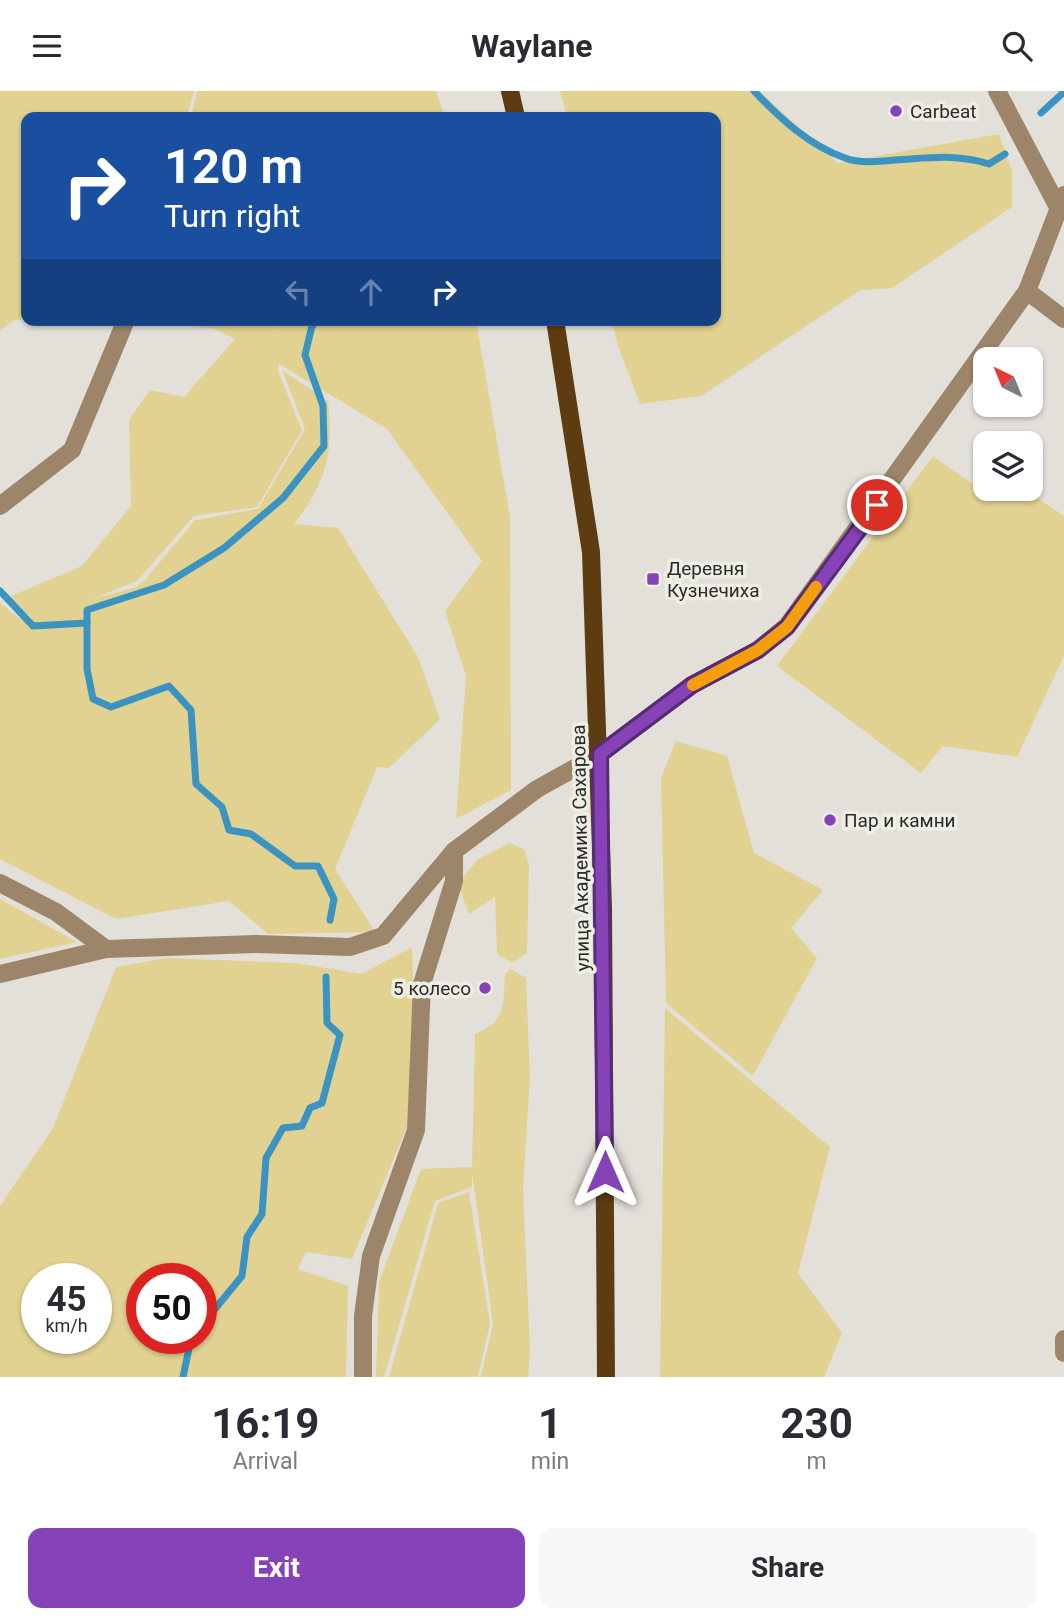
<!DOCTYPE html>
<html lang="en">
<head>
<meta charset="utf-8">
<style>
  body { margin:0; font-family:Roboto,sans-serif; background:#f7f7f7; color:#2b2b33; height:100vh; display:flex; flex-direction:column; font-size:26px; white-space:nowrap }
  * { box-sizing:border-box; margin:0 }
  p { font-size:23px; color:#7c7c81 }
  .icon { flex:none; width:38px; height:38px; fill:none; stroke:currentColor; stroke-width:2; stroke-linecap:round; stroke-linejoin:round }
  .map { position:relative; height:1286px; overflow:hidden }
  .sheet { display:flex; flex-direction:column; background:#fff; flex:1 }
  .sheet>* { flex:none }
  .hud { position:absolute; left:21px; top:21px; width:700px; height:214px; border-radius:14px; box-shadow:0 2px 5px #0004; background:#1a4fa0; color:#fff; overflow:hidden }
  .needle { width:46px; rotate:317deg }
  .fabs { position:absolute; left:973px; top:256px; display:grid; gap:14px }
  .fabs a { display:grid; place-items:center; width:70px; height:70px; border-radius:14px; background:#fff; box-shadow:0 2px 5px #0004; font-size:35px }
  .speed { position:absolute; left:21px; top:1172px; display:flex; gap:14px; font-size:35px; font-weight:700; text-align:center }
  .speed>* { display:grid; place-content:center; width:91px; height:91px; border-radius:50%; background:#fff; box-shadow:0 2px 5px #0004; line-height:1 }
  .speed small { font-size:18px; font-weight:400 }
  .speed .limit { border:10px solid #d22; background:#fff; color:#111 }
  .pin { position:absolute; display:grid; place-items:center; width:60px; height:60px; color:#fff; margin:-30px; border:4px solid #fff; border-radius:50%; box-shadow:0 2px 7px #0007 }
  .me { position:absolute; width:77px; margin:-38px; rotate:0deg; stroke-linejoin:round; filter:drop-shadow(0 0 5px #0008) }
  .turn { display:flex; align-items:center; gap:24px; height:147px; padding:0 28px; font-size:32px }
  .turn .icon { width:91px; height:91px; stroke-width:2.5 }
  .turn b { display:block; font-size:49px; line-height:60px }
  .lanes { display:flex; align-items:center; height:66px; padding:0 28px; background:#0003; justify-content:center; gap:35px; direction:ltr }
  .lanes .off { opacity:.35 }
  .eta { display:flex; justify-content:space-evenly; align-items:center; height:119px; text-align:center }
  .eta b { font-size:42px; font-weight:700; line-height:49px }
  .action { display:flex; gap:14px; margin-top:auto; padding:14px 28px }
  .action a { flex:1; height:80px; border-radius:14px; background:#8643b7; color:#fff; font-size:28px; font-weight:700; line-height:80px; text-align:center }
  .action a+a { background:#f7f7f7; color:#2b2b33 }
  header { display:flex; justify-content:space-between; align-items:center; height:91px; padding:0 28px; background:#fff; font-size:32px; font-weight:700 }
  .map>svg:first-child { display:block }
</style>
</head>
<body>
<header><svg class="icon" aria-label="menu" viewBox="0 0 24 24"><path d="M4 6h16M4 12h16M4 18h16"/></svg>Waylane<svg class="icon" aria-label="search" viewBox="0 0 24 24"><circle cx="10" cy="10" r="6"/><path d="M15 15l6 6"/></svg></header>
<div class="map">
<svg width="1064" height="1286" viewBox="0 0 1064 1286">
  <rect width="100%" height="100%" fill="#e2e0d9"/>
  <!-- green -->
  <g fill="#e1d292" fill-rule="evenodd">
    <polygon points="0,0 194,0 187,26 26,26 26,228 12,230 0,240"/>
    <polygon points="197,0 436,0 445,26 191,26"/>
    <polygon points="560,0 759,0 838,72 999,43 1012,80 1012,116 892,197 860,199 701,305 640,313 617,252 612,229 716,229 716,26 567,26"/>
    <path d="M184 229H277L278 241V229H476L510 426 511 699 456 728 466 585 445 520 482 470 387 338 279 273 278 280 302 339 257 416 194 425 137 490 92 508 134 497 145 489 195 429 258 418 305 338 282 279 328 310C334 362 326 392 294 433L338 437 418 566 440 628 389 677 377 676 335 778 375 841 268 843 229 810 116 828 0 768V512L23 530 32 527 9 506 82 475 131 415 129 329 150 299 184 306 235 248 215 238 185 234Z"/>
    <polygon points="933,365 981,399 1023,397 1064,425 1064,565 1017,666 943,655 921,682 777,575"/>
    <polygon points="676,650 727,665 754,762 823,799 791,837 817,867 753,985 666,912 661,687"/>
    <polygon points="510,752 525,759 529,774 527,862 512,872 497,863 495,806 469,823 458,793 477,769"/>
    <polygon points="0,808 77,851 0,868"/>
    <path d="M412 856 418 1009 352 1168 306 1161 298 1178 348 1195 346 1286H0V1115L53 1037 116 876 166 867 296 872 362 883ZM37 1188H96V1248H37ZM142 1188H201V1248H142Z"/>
    <path d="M510 878 526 887 530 987 523 1098 530 1259 528 1286H481L493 1233 472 1081V1096L435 1110 384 1286H376L379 1191 421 1078 472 1076 475 943C507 930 503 914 505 883Z"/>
    <polygon points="665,917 830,1056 798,1182 842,1242 824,1286 660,1286"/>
    <polygon points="469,1101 490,1232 478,1286 389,1286 438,1112"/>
  </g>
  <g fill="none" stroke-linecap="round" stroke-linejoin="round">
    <!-- stream -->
    <g stroke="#3b93c1" stroke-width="7">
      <path d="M754 0C780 27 808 54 845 67 863 74 890 69 909 68 937 66 962 64 989 73L1005 63"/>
      <polyline points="1041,22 1064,1"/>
      <polyline points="318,229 312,235 305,264 323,315 324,355 283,407 224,457 164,494 87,519 87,578 93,608 111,616 169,595 191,619 196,693 222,716 229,739 251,743 295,775 318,775 334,808 330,829"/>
      <polyline points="0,500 33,535 87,532"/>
      <polyline points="201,1235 242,1185 247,1146 262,1123 266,1067 283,1037 302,1035 310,1017 322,1012 340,944 327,932 326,886"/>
      <polyline points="183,1286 191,1248"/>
    </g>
    <!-- minor -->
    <g stroke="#9d856a" stroke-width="18">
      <polyline points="997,0 1058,116"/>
      <polyline points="1027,200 1064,228"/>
      <polyline points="0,415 72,359 126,229"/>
      <polyline points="0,792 56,821 106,858"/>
      <polyline points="0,883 106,858 256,853 350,856 383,845 454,760 537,698 600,663 692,594 758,559 787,535 1027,200 1064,104"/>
      <polyline points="1064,1248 1064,1262"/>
      <polyline points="363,1286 363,1225 371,1165 416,1039 422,893 454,790 454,760"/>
    </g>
    <!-- major -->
    <g stroke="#5d3c11" stroke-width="18">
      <polyline points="510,0 516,26"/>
      <polyline points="555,229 591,461 603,817 606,1286"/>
    </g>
  </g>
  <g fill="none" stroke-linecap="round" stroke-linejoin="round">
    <defs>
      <polyline id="route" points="605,1081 600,663 692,594 758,559 787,536 877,414"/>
    </defs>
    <!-- route casing -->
    <use href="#route" stroke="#572c77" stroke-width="18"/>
    <!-- route -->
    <use href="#route" stroke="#8643b7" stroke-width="12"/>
    <!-- slow -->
    <polyline stroke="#f59e0b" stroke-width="12" points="693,594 758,559 787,536 816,496"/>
  </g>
  <!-- markers -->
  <g fill="#8643b7" stroke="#efeee6" stroke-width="2.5">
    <circle cx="896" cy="20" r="7"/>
    <rect x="646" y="481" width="14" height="14" rx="3.5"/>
    <circle cx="830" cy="729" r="7"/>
    <circle cx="485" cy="897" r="7"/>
  </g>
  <g text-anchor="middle" stroke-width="7" stroke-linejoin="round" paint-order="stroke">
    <!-- poi labels -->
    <g font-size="19" fill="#2b2a27" stroke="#efeee6" text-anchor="start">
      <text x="910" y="27">Carbeat</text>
      <text x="667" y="484">Деревня<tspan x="667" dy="22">Кузнечиха</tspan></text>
      <text x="844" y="736">Пар и камни</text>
      <text x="471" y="904" text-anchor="end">5 колесо</text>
    </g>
    <!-- street labels -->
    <g font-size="19" fill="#2b2a27" stroke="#efeee6">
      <text transform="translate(580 757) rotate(-91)" y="7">улица Академика Сахарова</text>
    </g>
  </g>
</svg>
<div class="fabs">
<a><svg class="needle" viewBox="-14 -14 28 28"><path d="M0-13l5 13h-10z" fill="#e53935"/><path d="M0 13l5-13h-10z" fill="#7c7c81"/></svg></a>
<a><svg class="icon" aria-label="layers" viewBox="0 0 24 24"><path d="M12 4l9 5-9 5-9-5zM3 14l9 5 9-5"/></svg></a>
</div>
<div class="speed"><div>45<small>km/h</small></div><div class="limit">50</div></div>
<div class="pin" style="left:877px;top:414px;background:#d93025"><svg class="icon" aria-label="arrive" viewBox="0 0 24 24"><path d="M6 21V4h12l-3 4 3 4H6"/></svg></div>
<svg class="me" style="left:605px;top:1081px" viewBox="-20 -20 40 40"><path d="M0-17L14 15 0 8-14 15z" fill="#8643b7" stroke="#fff" stroke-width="4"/></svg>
<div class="hud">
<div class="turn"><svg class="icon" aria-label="right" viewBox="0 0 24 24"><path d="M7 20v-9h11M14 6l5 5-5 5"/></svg><div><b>120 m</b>Turn right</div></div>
<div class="lanes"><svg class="icon off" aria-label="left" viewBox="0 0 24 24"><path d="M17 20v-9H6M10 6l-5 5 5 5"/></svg><svg class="icon off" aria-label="ahead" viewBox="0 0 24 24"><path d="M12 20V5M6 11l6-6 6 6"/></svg><svg class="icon" aria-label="right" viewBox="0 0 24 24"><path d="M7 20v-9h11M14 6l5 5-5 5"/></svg></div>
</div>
</div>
<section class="sheet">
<div class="eta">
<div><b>16:19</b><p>Arrival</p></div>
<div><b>1</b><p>min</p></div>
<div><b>230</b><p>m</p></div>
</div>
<div class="action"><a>Exit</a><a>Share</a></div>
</section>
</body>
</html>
